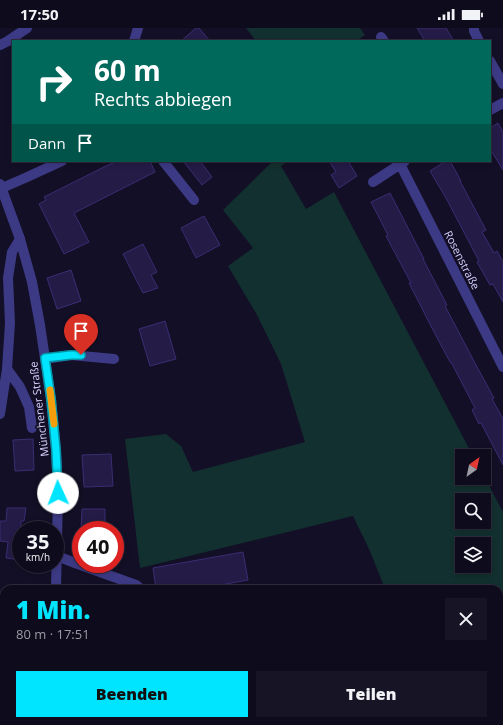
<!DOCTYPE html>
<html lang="de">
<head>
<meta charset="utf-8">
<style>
  body { margin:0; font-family:"Open Sans",sans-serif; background:#171425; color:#f1f3f6; height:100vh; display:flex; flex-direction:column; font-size:15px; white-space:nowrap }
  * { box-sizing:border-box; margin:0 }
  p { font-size:13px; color:#9b9ba3 }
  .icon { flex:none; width:22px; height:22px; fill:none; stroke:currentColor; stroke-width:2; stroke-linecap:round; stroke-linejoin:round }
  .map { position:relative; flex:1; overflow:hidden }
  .details { position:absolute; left:0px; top:557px; width:503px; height:140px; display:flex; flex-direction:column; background:#0e0b1c; border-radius:12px 12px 0 0; box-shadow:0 2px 6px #0003,0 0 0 1px #2e2b3b }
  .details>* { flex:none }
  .top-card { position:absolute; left:12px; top:12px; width:479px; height:122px; border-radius:0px; box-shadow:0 2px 6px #0003,0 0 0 1px #2e2b3b; background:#00695c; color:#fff; overflow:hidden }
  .needle { width:26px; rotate:33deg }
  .tools { position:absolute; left:455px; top:421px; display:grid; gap:8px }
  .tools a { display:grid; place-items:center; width:36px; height:36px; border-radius:0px; background:#0e0b1c; box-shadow:0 2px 6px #0003,0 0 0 1px #2e2b3b; font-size:20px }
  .speed { position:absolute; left:12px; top:493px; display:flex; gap:8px; font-size:20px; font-weight:700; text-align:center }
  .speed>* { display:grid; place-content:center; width:52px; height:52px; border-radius:50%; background:#0e0b1c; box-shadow:0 2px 6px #0003,0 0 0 1px #2e2b3b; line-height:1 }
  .speed small { font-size:10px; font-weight:400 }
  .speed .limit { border:6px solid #d22; background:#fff; color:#111 }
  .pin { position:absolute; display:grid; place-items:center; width:34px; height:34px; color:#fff; margin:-41px -17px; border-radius:50% 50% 50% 0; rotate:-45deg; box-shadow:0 0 4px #0007 }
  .pin .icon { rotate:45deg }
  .me { position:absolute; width:44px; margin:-22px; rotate:358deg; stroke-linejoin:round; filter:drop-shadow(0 0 3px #0008) }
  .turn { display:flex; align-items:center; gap:14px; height:84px; padding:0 16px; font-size:18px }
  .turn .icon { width:52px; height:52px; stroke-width:2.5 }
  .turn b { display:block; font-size:28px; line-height:34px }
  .then { display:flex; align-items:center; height:38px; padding:0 16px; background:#0003; gap:8px; font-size:15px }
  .round { display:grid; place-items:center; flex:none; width:42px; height:42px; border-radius:0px; background:#171425 }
  .overview { display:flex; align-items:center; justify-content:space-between; height:68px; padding:0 16px }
  h1 { font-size:24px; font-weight:800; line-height:30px; color:#00e5ff }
  .action { display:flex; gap:8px; margin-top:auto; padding:8px 16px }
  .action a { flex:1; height:46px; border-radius:0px; background:#00e5ff; color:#111; font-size:16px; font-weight:800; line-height:46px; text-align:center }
  .action a+a { background:#171425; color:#f1f3f6 }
  .status { display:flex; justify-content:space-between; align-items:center; height:28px; padding:0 20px; background:#0e0b1c; direction:ltr }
  .status svg { height:11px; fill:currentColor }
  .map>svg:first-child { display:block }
</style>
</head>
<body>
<div class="status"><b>17:50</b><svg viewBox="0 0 49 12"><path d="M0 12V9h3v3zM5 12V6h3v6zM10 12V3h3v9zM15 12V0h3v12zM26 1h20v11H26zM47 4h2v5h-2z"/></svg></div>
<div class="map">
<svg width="503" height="697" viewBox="0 0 503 697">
  <rect width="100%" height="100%" fill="#130f26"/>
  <!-- green -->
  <g fill="#12302f" fill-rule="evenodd">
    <polygon points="246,0 360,0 365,7 356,13 256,13"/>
    <path d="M273 133H289L281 138 306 181 334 164 473 428H462V450H484V448L503 484V697H417V693H499V561H385L370 523 353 488 140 540 125 411 166 406 181 418 193 444 305 414 281 336 257 287 228 238 253 220 223 182ZM462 472H484V494H462ZM462 516H484V538H462Z"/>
  </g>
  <!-- building -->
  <g fill="#241b47" stroke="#3b2d73">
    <polygon points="196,0 199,0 210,13 181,13"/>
    <polygon points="417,0 446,0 454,13 425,13"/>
    <polygon points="498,95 503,104 503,142 490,121 490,100"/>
    <polygon points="119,133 150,133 155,144 74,185 89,214 64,226 39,176 46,172 44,169 108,137"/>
    <polygon points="183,133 200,133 212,149 202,157"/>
    <polygon points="329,133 348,133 357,148 339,160 331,147 336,144"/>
    <polygon points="446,133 450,133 461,153 460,153 486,202 482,204 494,225 497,223 503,234 503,274 493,256 490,257 477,234 479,233 446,170 430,143"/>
    <polygon points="390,165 424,231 423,231 447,277 445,278 476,337 494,370 492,371 503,391 503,437 481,395 479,396 472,382 475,380 451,334 450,334 433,302 409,255 411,255 386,208 388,207 371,174"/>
    <polygon points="204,188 220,217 196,230 181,200"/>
    <polygon points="143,216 157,244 151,247 158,260 143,265 123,226"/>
    <polygon points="71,242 81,273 57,281 47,250"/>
    <polygon points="165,293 176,331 150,338 139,301"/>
    <polygon points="33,411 34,442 15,443 13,412"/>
    <polygon points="111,426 113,458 84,459 82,427"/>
    <polygon points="7,480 26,480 24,493 21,493 21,532 6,530 8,514 0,513 0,493 6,493"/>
    <polygon points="82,481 105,481 105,502 81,502"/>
    <polygon points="243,524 248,552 199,561 156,561 153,540"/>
  </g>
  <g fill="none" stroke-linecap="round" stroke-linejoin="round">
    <!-- minor -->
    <g stroke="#3d3a85" stroke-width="10">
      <polyline points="474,0 474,3 479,13"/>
      <polyline points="381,9 384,13"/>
      <polyline points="134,13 138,0"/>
      <polyline points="0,17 8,13 27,0"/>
      <polyline points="490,33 503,56"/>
      <polyline points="490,82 503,75"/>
      <polyline points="163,133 194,172"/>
      <polyline points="400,136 503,339"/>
      <polyline points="373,154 405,133"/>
      <polyline points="0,156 20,211 32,254 40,297 51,371 56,422 58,465 56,561"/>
      <polyline points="2,160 25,150 62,133"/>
      <polyline points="45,331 71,327 114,331"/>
      <polyline points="7,341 20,359 29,379 32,400"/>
      <polyline points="0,386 7,341 10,295 8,250 12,224 20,211"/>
      <polyline points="57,528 75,535 136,557 141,561"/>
      <polyline points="108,693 113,697"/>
    </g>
  </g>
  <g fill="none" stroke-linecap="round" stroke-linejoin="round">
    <defs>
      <polyline id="route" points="58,465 56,422 51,371 45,330 71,327 81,327"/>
    </defs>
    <!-- route casing -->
    <use href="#route" stroke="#0095a6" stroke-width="10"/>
    <!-- route -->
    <use href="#route" stroke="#00e5ff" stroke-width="7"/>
    <!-- slow -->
    <polyline stroke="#f59e0b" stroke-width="7" points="50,362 54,396"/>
  </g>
  <g text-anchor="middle" stroke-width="3.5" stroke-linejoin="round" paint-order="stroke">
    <!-- street labels -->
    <g font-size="11" fill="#d9d4ff" stroke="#130f26">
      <text transform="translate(462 232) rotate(63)" y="4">Rosenstraße</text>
      <text transform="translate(39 381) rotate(-97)" y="4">Münchener Straße</text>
    </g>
  </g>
</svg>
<div class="tools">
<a><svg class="needle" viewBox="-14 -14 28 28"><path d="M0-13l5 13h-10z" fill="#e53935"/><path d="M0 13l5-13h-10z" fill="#9b9ba3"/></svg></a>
<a><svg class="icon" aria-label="search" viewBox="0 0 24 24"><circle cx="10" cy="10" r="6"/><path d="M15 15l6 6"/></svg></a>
<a><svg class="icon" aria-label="layers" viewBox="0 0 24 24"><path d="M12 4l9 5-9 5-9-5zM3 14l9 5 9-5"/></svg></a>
</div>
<div class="speed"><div>35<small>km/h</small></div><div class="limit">40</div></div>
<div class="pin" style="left:81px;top:327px;background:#d93025"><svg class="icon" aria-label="arrive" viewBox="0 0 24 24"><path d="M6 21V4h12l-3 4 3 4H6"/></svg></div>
<svg class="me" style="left:58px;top:465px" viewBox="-20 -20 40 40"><circle r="19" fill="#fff"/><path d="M0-13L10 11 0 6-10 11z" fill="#00e5ff"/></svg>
<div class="top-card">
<div class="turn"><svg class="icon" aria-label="right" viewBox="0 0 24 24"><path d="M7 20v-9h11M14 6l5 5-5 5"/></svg><div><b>60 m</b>Rechts abbiegen</div></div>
<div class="then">Dann<svg class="icon" aria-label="arrive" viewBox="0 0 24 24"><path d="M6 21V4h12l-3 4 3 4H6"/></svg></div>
</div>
<section class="details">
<div class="overview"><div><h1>1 Min.</h1><p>80 m · 17:51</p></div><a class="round"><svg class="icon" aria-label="close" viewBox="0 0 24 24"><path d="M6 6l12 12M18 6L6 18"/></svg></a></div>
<div class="action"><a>Beenden</a><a>Teilen</a></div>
</section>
</div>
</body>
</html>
